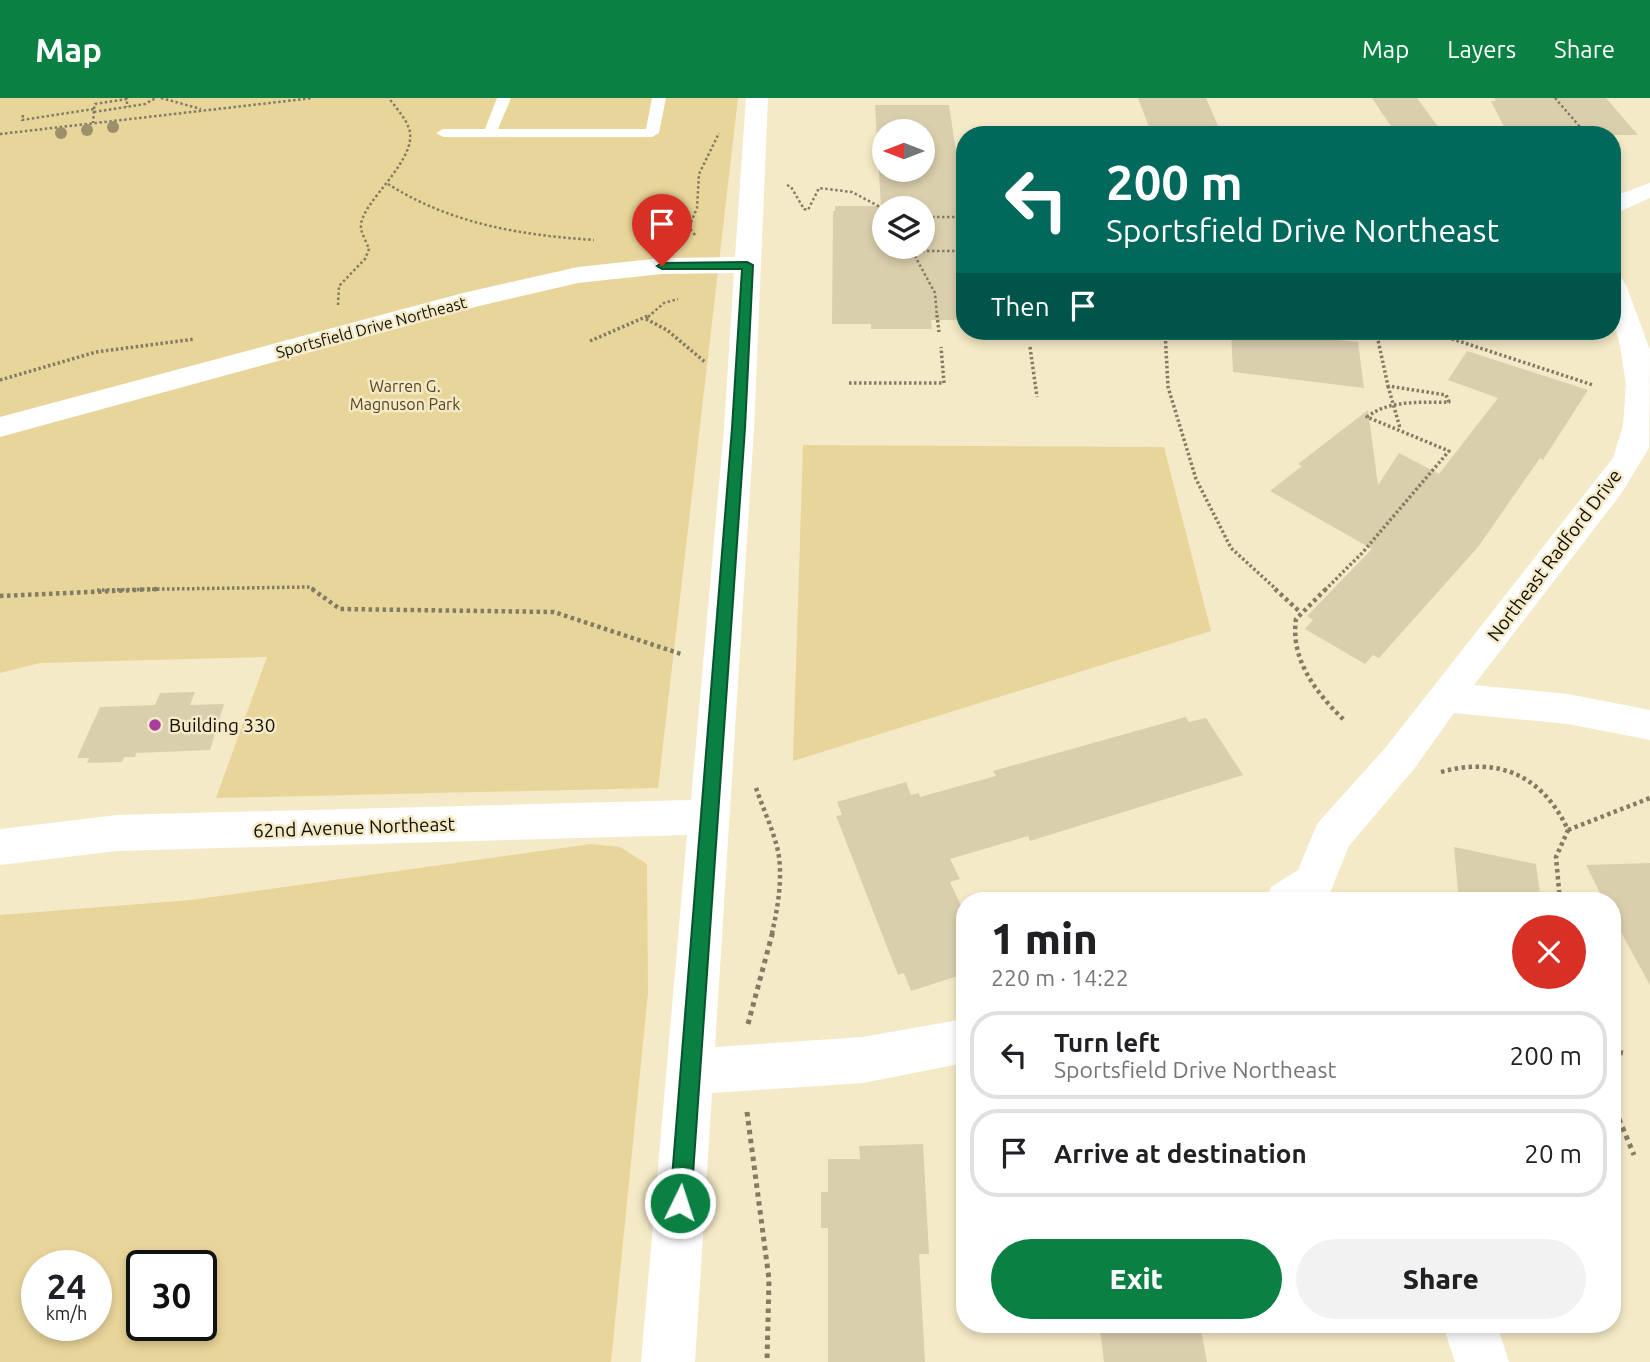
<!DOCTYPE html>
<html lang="en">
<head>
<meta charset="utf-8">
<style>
  body { margin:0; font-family:Ubuntu,sans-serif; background:#f2f2f2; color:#202124; height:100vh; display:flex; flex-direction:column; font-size:26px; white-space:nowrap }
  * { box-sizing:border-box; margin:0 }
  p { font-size:23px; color:#757577 }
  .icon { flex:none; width:38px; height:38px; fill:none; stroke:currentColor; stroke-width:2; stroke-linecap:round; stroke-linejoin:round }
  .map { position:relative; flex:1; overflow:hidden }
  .sheet { position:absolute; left:956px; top:794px; width:665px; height:441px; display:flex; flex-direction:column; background:#fff; border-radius:28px; box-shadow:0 4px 10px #0003 }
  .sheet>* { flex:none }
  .guide { position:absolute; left:956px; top:28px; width:665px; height:214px; border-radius:28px; box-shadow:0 4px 10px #0003; background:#00695c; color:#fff; overflow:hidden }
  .needle { width:46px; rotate:270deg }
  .controls { position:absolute; left:872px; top:21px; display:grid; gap:14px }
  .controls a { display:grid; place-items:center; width:63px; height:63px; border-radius:50%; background:#fff; box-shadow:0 4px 10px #0003; font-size:35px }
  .speed { position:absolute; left:21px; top:1152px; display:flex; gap:14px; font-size:35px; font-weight:700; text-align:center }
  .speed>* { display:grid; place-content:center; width:91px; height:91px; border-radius:50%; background:#fff; box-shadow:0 4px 10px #0003; line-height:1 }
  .speed small { font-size:18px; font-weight:400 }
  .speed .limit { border:4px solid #111; border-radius:10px; background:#fff; color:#111 }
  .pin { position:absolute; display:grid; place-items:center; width:60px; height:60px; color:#fff; margin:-72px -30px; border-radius:50% 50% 50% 0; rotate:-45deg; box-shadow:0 0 7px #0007 }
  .pin .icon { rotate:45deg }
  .me { position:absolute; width:77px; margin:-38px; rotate:4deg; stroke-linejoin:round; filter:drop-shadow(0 0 5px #0008) }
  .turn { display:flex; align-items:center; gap:24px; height:147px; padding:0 35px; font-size:32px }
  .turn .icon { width:91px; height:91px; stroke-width:2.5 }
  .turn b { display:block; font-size:49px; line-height:60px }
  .then { display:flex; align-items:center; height:66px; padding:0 35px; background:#0003; gap:14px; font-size:26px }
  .round { display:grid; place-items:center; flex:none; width:74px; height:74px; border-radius:37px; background:#f2f2f2 }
  .head { display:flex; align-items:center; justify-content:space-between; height:119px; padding:0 35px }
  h1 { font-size:42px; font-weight:800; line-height:52px }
  .cta { display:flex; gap:14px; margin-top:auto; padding:14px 35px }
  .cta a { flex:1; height:80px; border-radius:42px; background:#0b8043; color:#fff; font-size:28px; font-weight:800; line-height:80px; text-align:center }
  .cta a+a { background:#f2f2f2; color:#202124 }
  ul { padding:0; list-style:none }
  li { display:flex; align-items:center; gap:21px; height:88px; margin:0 14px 10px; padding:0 21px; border:4px solid #e0e0e0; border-radius:28px }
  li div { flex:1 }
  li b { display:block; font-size:26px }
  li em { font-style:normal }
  header { display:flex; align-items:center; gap:42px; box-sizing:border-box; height:98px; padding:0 35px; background:#0b8043; color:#fff }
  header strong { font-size:33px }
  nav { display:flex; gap:38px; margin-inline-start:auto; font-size:24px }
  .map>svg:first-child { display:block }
</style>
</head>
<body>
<header>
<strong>Map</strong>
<nav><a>Map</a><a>Layers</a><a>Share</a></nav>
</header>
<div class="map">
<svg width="1650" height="1264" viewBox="0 0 1650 1264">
  <rect width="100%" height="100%" fill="#f5eac7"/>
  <!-- green -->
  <g fill="#e8d59a" fill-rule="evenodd">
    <polygon points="0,0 738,0 658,690 216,700 267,559 40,565 0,575"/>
    <polygon points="803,347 1164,349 1211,533 793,663"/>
    <path d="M591 746 620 749 647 766 648 895 611 1264H0V817L191 802ZM37 1167H96V1227H37ZM142 1167H201V1227H142Z"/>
  </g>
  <!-- building -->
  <g fill="#dacfad" fill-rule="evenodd">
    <polygon points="1138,0 1206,0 1222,37 1152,37"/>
    <polygon points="1372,0 1417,0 1444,37 1397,37"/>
    <polygon points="1494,0 1606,0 1638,37 1508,37 1491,3 1496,3"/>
    <path d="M875 7H949L964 107H961L964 127V222H931L932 231H871V226H832L833 113H835V108H881ZM884 33H922V72H884ZM884 110H922V149H884Z"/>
    <polygon points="1231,233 1259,233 1358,244 1364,290 1233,274"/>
    <polygon points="1467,253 1588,292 1543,362 1540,360 1478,449 1379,560 1373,557 1365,566 1305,531 1313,522 1307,518 1372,451 1270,393 1302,368 1298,366 1368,312 1378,387 1399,355 1439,376 1498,300 1448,282"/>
    <polygon points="195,594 190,607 224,606 210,652 136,655 135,659 124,659 122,664 87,665 89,660 77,660 100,609 155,607 160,595"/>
    <polygon points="1186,619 1189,624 1206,620 1243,677 1030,743 1028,738 950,761 960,781 950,784 964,814 964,876 911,893 904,875 898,877 836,718 842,717 837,704 906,684 911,697 919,695 920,699 996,678 993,673"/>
    <polygon points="1454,749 1536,766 1541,803 1459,803"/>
    <polygon points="1650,765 1650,887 1612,818 1612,803 1604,803 1586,767"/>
    <polygon points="923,1046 929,1156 919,1156 925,1264 828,1264 828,1130 821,1130 821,1094 828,1094 828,1061 860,1061 859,1048"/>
    <polygon points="1106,1227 1200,1227 1207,1264 1104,1264 1100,1231 1107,1231"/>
  </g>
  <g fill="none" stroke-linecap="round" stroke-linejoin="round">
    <!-- path-far3 -->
    <g stroke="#837c65" stroke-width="2.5" stroke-dasharray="2.5 2.5" stroke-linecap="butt">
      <polyline points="161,0 201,11"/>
      <polyline points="1555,0 1587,37"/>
      <polyline points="94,11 95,6 127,1 127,9"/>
      <polyline points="94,14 145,6 156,0"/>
      <polyline points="23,17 22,22 94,11 93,25"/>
      <polyline points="0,36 313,0"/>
      <polyline points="1612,64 1619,72"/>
      <path d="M388 86C451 126 520 137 594 142"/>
      <polyline points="787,87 791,89 804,111 808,112 819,90 852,94 884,111"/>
      <polyline points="922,119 964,119"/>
      <polyline points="659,135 689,129"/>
      <polyline points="695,137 689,129 697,110 699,76 719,35"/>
      <polyline points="910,149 935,195 937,219"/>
      <polyline points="912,153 964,153"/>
      <path d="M338 207 339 188 365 161 369 151C367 145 362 137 361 130 358 105 423 60 408 28 404 18 395 9 389 0"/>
      <polyline points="648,219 664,205 678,201"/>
    </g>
    <!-- path-far2 -->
    <g stroke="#837c65" stroke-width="3.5" stroke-dasharray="2.5 2.5" stroke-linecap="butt">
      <polyline points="937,217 939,234"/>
      <polyline points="646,221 667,232 705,264"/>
      <polyline points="1165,233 1168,289 1196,381 1231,450 1277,492"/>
      <polyline points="1428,233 1593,287"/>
      <polyline points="590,243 650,217"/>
      <polyline points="1030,249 1037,299"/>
      <polyline points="0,282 96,254 195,241"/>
      <polyline points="849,285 944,285 941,249"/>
      <polyline points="1388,288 1400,330"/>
      <polyline points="97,492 310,489 315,492"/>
      <path d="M1325 492 1363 454 1449 353 1367 319C1390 301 1421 305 1449 304L1446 297 1388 288 1376 233"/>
    </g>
    <!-- path-far1 -->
    <g stroke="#837c65" stroke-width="4.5" stroke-dasharray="3.5 3.5" stroke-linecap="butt">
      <polyline points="312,491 340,511 554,514 681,556"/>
      <polyline points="1275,491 1300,514"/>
      <path d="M1326 491 1296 521C1290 562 1317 596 1345 623"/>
      <polyline points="0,498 157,491"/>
      <path d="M1441 674C1499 658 1543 678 1568 732L1556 759 1560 803"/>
      <path d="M756 690C763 711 773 731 778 753 783 779 778 809 772 835"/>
      <polyline points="1568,732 1650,700"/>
    </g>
    <!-- path -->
    <g stroke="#837c65" stroke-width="5" stroke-dasharray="4.5 4.5" stroke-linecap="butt">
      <polyline points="748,926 773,833"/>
      <polyline points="1612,953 1623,955"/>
      <polyline points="747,1014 769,1181 767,1264"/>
      <polyline points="1619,1021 1634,1057"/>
    </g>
    <!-- lane -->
    <polygon fill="#fff" fill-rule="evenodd" points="497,0 511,0 498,31 646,31 652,0 666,0 659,35 652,39 443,39 436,35 443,31 485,31"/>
    <!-- street -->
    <g fill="#fff" fill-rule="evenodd">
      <polygon points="746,0 768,0 754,330 715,949 863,939 964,921 964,965 863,985 712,995 695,1264 641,1264 687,737 117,753 0,767 0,731 117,717 691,702 724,330 734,175 662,176 578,185 479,208 0,339 0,319 463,195 578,169 662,160 735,159"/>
      <polygon points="1650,85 1650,100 1612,117 1612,99"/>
      <polygon points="1612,179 1622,181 1626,187 1650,252 1649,350 1621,396 1474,587 1568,596 1650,612 1650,642 1568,626 1454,615 1414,671 1349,748 1329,797 1320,803 1265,803 1271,789 1298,772 1317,726 1386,649 1613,360 1623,328 1626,287 1620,247 1612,219"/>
      <polygon points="1443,1227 1497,1227 1509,1264 1455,1264"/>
    </g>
  </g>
  <!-- trees -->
  <g fill="#9c906a">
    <circle cx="113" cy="29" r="6"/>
    <circle cx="87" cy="32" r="6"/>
    <circle cx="61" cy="35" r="6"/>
  </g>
  <!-- route -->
  <polygon fill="#0b8043" stroke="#07532c" stroke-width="2" points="747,164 753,167 745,330 691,1105 687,1113 680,1116 673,1113 670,1105 732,330 742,171 662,171 657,168 662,165"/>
  <!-- markers -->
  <circle fill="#a83d9e" stroke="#f5eac7" stroke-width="2.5" cx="155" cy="627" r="7"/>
  <g text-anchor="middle" stroke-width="5" stroke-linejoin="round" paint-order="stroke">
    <!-- far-street labels -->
    <g font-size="16" fill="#120e04" stroke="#f5eac7">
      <text transform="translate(371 229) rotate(-15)" y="6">Sportsfield Drive Northeast</text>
    </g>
    <!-- far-park labels -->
    <g font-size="16" fill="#53461e" stroke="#f5eac7">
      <text x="405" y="294">Warren G.<tspan x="405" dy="18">Magnuson Park</tspan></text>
    </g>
    <!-- street labels -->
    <g font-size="19" fill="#120e04" stroke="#f5eac7">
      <text transform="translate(1554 457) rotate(-53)" y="7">Northeast Radford Drive</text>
      <text transform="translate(354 729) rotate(-2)" y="7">62nd Avenue Northeast</text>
    </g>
    <!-- poi labels -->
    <g font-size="19" fill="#120e04" stroke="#f5eac7" text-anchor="start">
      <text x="169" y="634">Building 330</text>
    </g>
  </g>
</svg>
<div class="controls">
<a><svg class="needle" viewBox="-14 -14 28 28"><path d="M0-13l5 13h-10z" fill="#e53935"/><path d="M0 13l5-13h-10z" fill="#757577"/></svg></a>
<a><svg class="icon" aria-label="layers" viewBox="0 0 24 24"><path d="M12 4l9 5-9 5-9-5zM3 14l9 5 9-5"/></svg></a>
</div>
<div class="speed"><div>24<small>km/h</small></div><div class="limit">30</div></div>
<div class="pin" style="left:662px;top:168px;background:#d93025"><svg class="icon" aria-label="arrive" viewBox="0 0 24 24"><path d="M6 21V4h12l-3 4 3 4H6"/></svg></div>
<svg class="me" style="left:680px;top:1105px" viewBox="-20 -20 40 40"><circle r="17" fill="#0b8043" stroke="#fff" stroke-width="3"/><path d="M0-11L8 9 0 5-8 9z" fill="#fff"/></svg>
<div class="guide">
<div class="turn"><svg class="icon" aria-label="left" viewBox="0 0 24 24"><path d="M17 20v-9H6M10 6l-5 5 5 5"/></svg><div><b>200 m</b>Sportsfield Drive Northeast</div></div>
<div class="then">Then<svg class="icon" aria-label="arrive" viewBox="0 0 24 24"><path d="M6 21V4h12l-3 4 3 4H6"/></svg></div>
</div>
<section class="sheet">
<div class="head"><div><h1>1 min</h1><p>220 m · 14:22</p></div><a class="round" style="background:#d93025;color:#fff"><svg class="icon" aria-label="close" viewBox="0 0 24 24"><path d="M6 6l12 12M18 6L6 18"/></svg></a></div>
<ul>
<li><svg class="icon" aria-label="left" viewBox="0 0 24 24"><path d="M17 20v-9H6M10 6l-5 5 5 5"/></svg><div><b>Turn left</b><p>Sportsfield Drive Northeast</p></div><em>200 m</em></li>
<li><svg class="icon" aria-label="arrive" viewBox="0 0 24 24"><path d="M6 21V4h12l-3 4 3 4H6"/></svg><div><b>Arrive at destination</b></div><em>20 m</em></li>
</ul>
<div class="cta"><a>Exit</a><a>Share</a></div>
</section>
</div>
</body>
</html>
